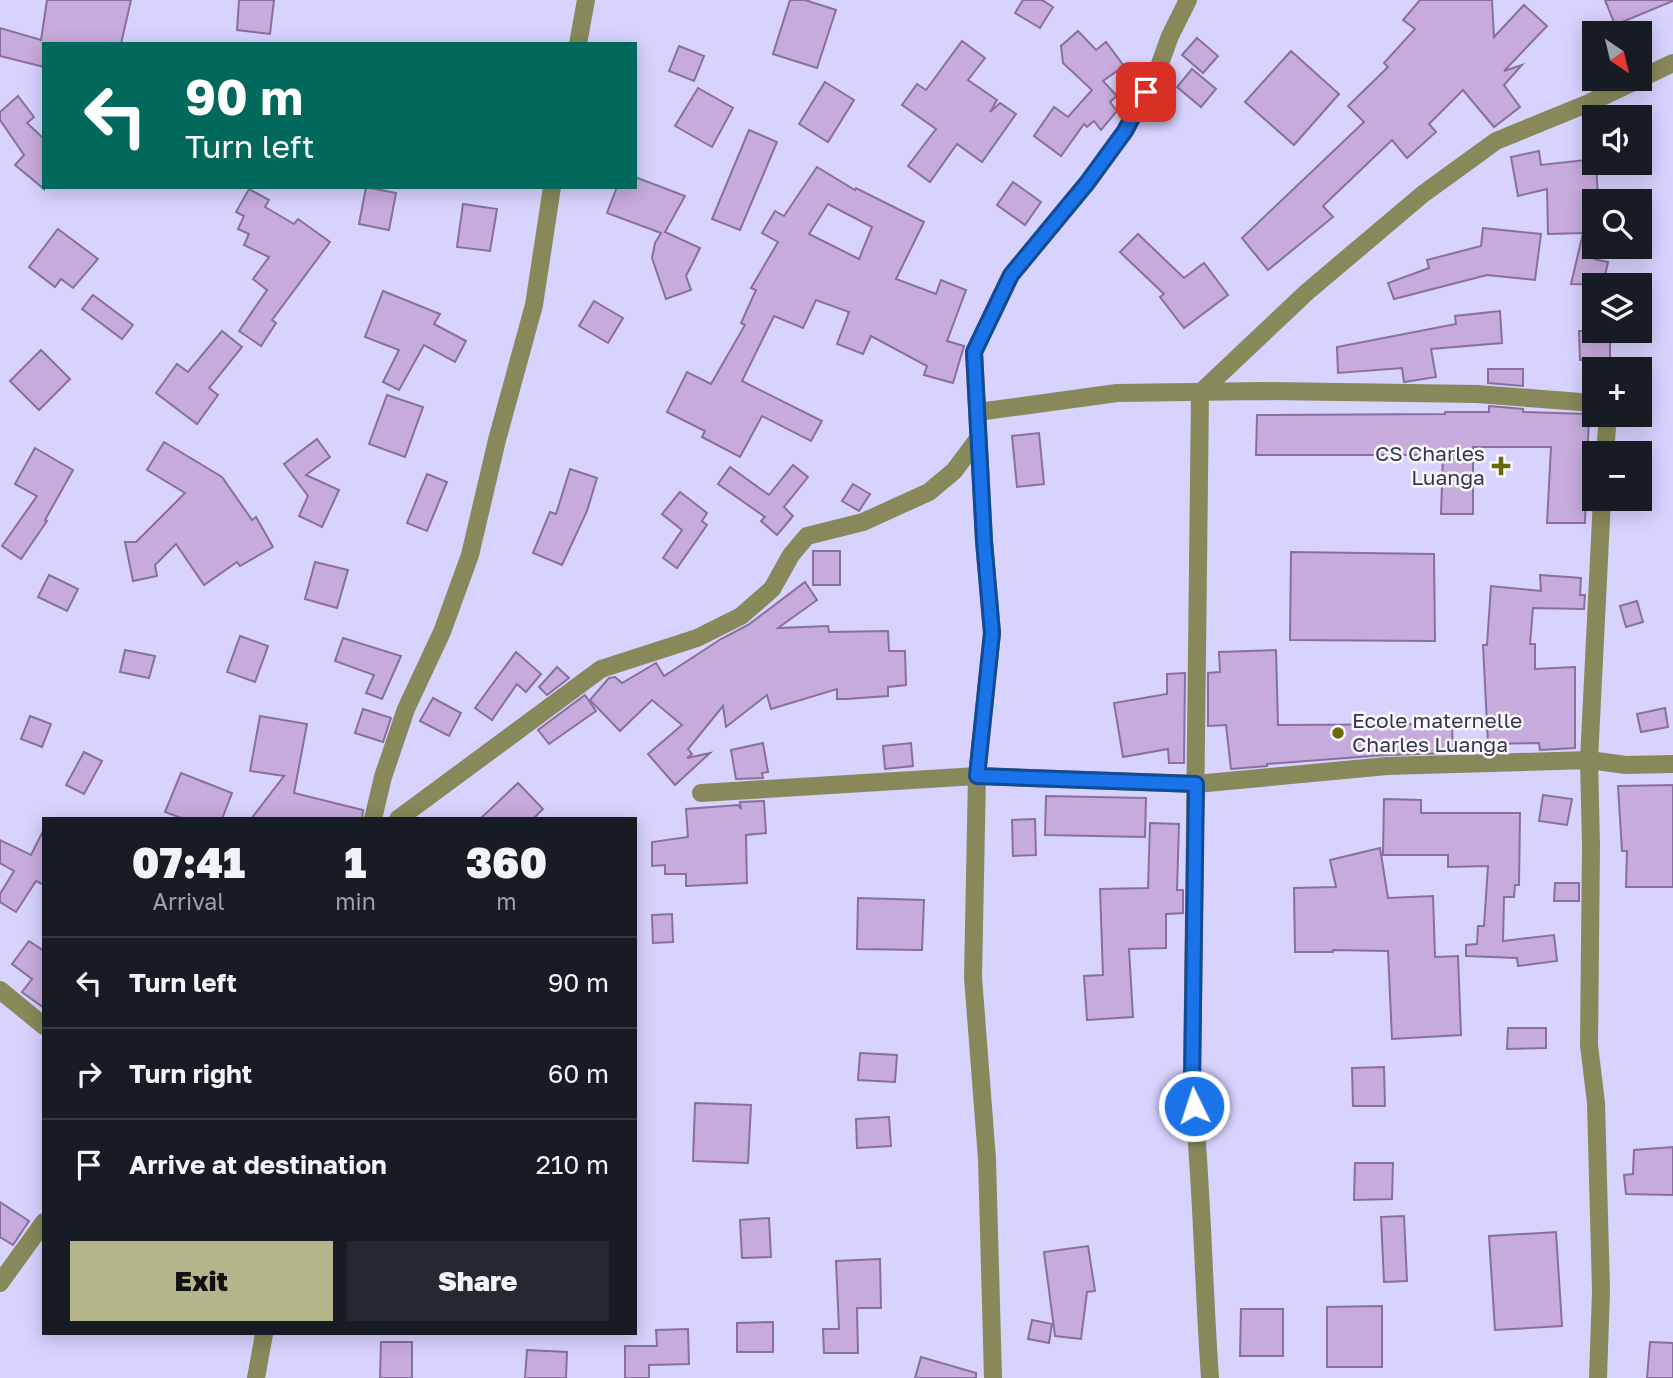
<!DOCTYPE html>
<html lang="en">
<head>
<meta charset="utf-8">
<style>
  body { margin:0; font-family:"Golos Text",sans-serif; background:#242831; color:#f1f3f6; height:100vh; display:flex; flex-direction:column; font-size:26px; white-space:nowrap }
  * { box-sizing:border-box; margin:0 }
  p { font-size:23px; color:#9ea1a6 }
  .icon { flex:none; width:38px; height:38px; fill:none; stroke:currentColor; stroke-width:2; stroke-linecap:round; stroke-linejoin:round }
  .map { position:relative; flex:1; overflow:hidden }
  .panel { position:absolute; left:42px; top:817px; width:595px; height:518px; display:flex; flex-direction:column; background:#171b24; border-radius:0px; box-shadow:0 4px 18px #0003 }
  .panel>* { flex:none }
  .hud { position:absolute; left:42px; top:42px; width:595px; height:147px; border-radius:0px; box-shadow:0 4px 18px #0003; background:#00695c; color:#fff; overflow:hidden }
  .needle { width:46px; rotate:145deg }
  .fabs { position:absolute; left:1582px; top:21px; display:grid; gap:14px }
  .fabs a { display:grid; place-items:center; width:70px; height:70px; border-radius:0px; background:#171b24; box-shadow:0 4px 18px #0003; font-size:35px }
  .pin { position:absolute; display:grid; place-items:center; width:60px; height:60px; color:#fff; margin:-30px; border-radius:14px; box-shadow:0 4px 10px #0006 }
  .me { position:absolute; width:77px; margin:-38px; rotate:356deg; stroke-linejoin:round; filter:drop-shadow(0 0 5px #0008) }
  .turn { display:flex; align-items:center; gap:24px; height:147px; padding:0 28px; font-size:32px }
  .turn .icon { width:91px; height:91px; stroke-width:2.5 }
  .turn b { display:block; font-size:49px; line-height:60px }
  .eta { display:flex; justify-content:space-evenly; align-items:center; height:119px; text-align:center }
  .eta b { font-size:42px; font-weight:800; line-height:49px }
  .primary-button { display:flex; gap:14px; margin-top:auto; padding:14px 28px }
  .primary-button a { flex:1; height:80px; border-radius:0px; background:#b4b58a; color:#111; font-size:28px; font-weight:800; line-height:80px; text-align:center }
  .primary-button a+a { background:#242831; color:#f1f3f6 }
  ul { padding:0; list-style:none }
  li { display:flex; align-items:center; gap:21px; height:91px; padding:0 28px; border-top:2px solid #363941 }
  li div { flex:1 }
  li b { display:block; font-size:26px }
  li em { font-style:normal }
  .map>svg:first-child { display:block }
</style>
</head>
<body>
<div class="map">
<svg width="1673" height="1378" viewBox="0 0 1673 1378">
  <rect width="100%" height="100%" fill="#d7d2fe"/>
  <!-- building -->
  <g fill="#c6abdc" stroke="#896f9d" stroke-width="2" fill-rule="evenodd">
    <polygon points="47,0 131,0 121,44 44,44 44,67 0,56 0,28 41,40"/>
    <polygon points="239,0 274,0 270,34 237,30"/>
    <polygon points="790,0 805,0 836,10 817,68 773,54"/>
    <polygon points="1023,0 1042,0 1053,7 1040,28 1015,13"/>
    <polygon points="1420,0 1492,0 1494,37 1524,5 1547,26 1504,71 1522,65 1504,85 1520,107 1494,127 1463,90 1429,124 1436,132 1407,158 1392,140 1323,206 1333,217 1268,270 1242,238 1364,122 1348,106 1388,67 1384,63 1415,29 1403,20"/>
    <polygon points="1605,0 1673,0 1673,1 1615,25"/>
    <polygon points="1078,31 1096,50 1106,42 1124,66 1103,81 1117,96 1110,102 1117,111 1101,130 1094,121 1087,127 1084,124 1061,156 1034,136 1054,107 1068,117 1092,90 1063,63 1061,46"/>
    <polygon points="1197,38 1218,56 1203,73 1182,55"/>
    <polygon points="962,41 985,58 968,80 997,100 990,112 1000,103 1016,114 982,162 957,144 930,182 908,166 936,129 902,105 917,84 926,90"/>
    <polygon points="679,46 704,56 694,81 669,71"/>
    <polygon points="1291,51 1339,94 1294,145 1245,102"/>
    <polygon points="1192,69 1216,89 1201,107 1177,87"/>
    <polygon points="825,82 854,100 828,142 799,124"/>
    <polygon points="698,88 733,108 712,147 675,126"/>
    <polygon points="18,96 34,117 27,123 44,139 44,189 15,165 24,155 0,120 0,112"/>
    <polygon points="749,130 777,142 740,230 712,219"/>
    <polygon points="1539,151 1541,165 1594,159 1594,163 1596,163 1598,197 1594,197 1594,259 1608,262 1603,285 1571,284 1583,233 1548,234 1547,189 1518,196 1511,157"/>
    <path d="M817 167 855 190 856 188 924 222 896 279 936 294 941 280 966 290 947 341 964 346 953 383 924 375 927 366 871 336 863 354 837 344 849 312 816 300 803 328 774 316 742 381 822 421 811 441 762 416 740 457 702 437 705 431 667 412 687 372 711 384 745 325 741 323 756 290 751 288 778 242 762 233 775 211 784 216ZM828 204 872 227 859 259 809 234Z"/>
    <polygon points="635,177 685,196 665,232 700,248 686,276 691,290 666,299 652,258 655,243 661,233 607,213 617,187 635,187"/>
    <polygon points="1013,182 1041,202 1025,225 997,205"/>
    <polygon points="366,187 396,193 389,230 359,224"/>
    <polygon points="249,189 269,200 265,207 294,224 298,219 330,242 272,320 276,323 261,346 239,331 267,290 253,279 269,257 244,245 249,234 238,229 244,216 236,212"/>
    <polygon points="463,204 497,209 490,251 457,247"/>
    <polygon points="1483,228 1541,234 1535,280 1487,275 1394,299 1388,283 1429,268 1427,260 1481,246"/>
    <polygon points="58,229 98,259 73,288 61,279 55,287 29,267"/>
    <polygon points="1138,234 1184,278 1204,263 1228,295 1184,328 1160,297 1164,294 1120,252"/>
    <polygon points="383,291 440,314 434,324 466,341 455,362 424,345 399,390 383,382 399,350 365,337"/>
    <polygon points="93,295 133,325 122,339 82,309"/>
    <polygon points="594,301 623,318 608,343 579,326"/>
    <polygon points="1500,311 1502,343 1431,349 1436,377 1404,382 1402,368 1338,373 1337,347 1456,324 1455,316"/>
    <polygon points="222,331 242,347 209,388 218,395 197,424 156,393 177,364 188,372"/>
    <polygon points="1579,331 1610,331 1610,359 1580,360"/>
    <polygon points="41,350 70,379 39,410 10,381"/>
    <polygon points="1488,369 1523,369 1523,386 1488,383"/>
    <polygon points="387,395 423,407 405,457 369,444"/>
    <polygon points="1489,406 1523,409 1523,412 1589,414 1585,523 1547,523 1551,447 1473,447 1473,514 1441,514 1443,455 1256,455 1257,415 1445,414 1445,412 1489,412"/>
    <polygon points="1039,433 1044,484 1017,487 1012,436"/>
    <polygon points="317,439 330,457 306,475 339,490 322,527 299,516 308,496 284,464"/>
    <polygon points="164,442 222,477 252,520 256,517 273,547 240,566 237,562 204,585 176,544 155,565 157,576 133,581 125,542 136,542 185,493 147,470"/>
    <polygon points="35,448 73,470 45,520 47,521 21,559 2,546 37,496 15,484"/>
    <polygon points="793,465 808,477 784,507 793,516 777,535 761,521 765,517 718,484 730,467 769,495"/>
    <polygon points="570,469 597,478 587,511 562,565 533,553 550,512 556,514"/>
    <polygon points="427,474 447,482 427,531 407,523"/>
    <polygon points="853,484 870,494 859,511 842,501"/>
    <polygon points="680,492 707,513 702,521 707,525 677,568 663,558 682,530 662,514"/>
    <rect x="813" y="551" width="27" height="34"/>
    <polygon points="1291,552 1434,554 1435,641 1290,640"/>
    <polygon points="315,562 348,570 337,608 305,599"/>
    <polygon points="49,575 78,589 67,611 38,597"/>
    <polygon points="1540,575 1581,578 1580,595 1585,595 1584,609 1533,608 1530,644 1535,644 1535,669 1575,667 1575,748 1540,750 1539,743 1488,744 1483,645 1487,645 1491,586 1541,591"/>
    <polygon points="805,582 817,600 778,628 828,626 829,632 888,631 889,651 905,651 906,685 888,687 888,696 846,699 837,699 837,689 771,709 767,695 726,727 723,706 688,749 692,754 687,758 710,753 675,785 648,754 682,725 652,700 620,731 590,700 609,678 615,677 622,683 656,663 664,676 721,639 748,625"/>
    <polygon points="1637,601 1643,622 1626,627 1620,606"/>
    <polygon points="240,636 268,646 255,682 227,672"/>
    <polygon points="343,638 401,656 382,699 366,693 374,675 335,661"/>
    <polygon points="125,650 155,656 149,678 120,672"/>
    <polygon points="1276,650 1278,725 1452,724 1453,753 1386,755 1267,764 1267,766 1231,769 1226,725 1208,726 1208,673 1220,672 1219,652"/>
    <polygon points="516,652 541,674 526,692 517,684 492,720 475,708"/>
    <polygon points="557,667 569,678 547,695 539,687"/>
    <polygon points="1185,673 1184,763 1169,763 1168,749 1123,757 1114,703 1167,694 1167,674"/>
    <polygon points="585,695 596,711 549,744 538,730"/>
    <polygon points="433,698 461,713 449,736 420,721"/>
    <polygon points="1665,708 1668,727 1641,732 1637,714"/>
    <polygon points="363,709 391,718 383,742 355,733"/>
    <polygon points="30,716 51,724 42,747 21,739"/>
    <polygon points="260,716 307,724 294,793 363,810 362,819 251,819 284,776 250,771"/>
    <polygon points="763,743 768,772 762,773 763,778 736,779 731,750"/>
    <polygon points="911,743 913,766 885,769 883,746"/>
    <polygon points="84,752 102,761 84,794 66,785"/>
    <polygon points="181,773 232,793 222,819 184,819 165,812"/>
    <polygon points="518,783 543,809 533,819 480,819"/>
    <polygon points="1673,785 1673,887 1626,887 1627,851 1622,851 1618,786"/>
    <polygon points="1543,795 1572,799 1567,825 1539,821"/>
    <polygon points="1046,796 1146,798 1145,837 1045,835"/>
    <polygon points="1384,799 1421,800 1421,813 1520,813 1519,885 1515,885 1514,897 1504,897 1503,941 1554,935 1557,961 1518,966 1517,958 1466,956 1466,945 1477,944 1478,926 1484,926 1488,866 1448,867 1448,855 1383,855"/>
    <polygon points="764,801 766,833 746,835 747,883 686,886 686,874 665,874 665,865 652,866 652,842 688,837 686,809 738,805 741,809 740,802"/>
    <polygon points="1035,819 1036,855 1013,856 1012,820"/>
    <polygon points="1150,823 1179,824 1177,890 1183,890 1183,913 1166,914 1166,948 1129,949 1133,1017 1087,1020 1084,976 1103,975 1100,889 1148,888"/>
    <polygon points="44,829 44,885 36,881 16,912 0,902 0,894 14,871 0,863 0,840 31,855"/>
    <polygon points="1380,848 1388,898 1433,896 1435,957 1458,956 1461,1035 1392,1039 1388,951 1333,950 1333,952 1295,952 1294,888 1336,887 1330,860"/>
    <polygon points="1555,883 1579,883 1579,901 1554,901"/>
    <polygon points="858,898 924,900 922,950 857,949"/>
    <polygon points="672,914 673,942 653,943 652,915"/>
    <polygon points="29,941 44,951 44,1008 22,992 32,979 12,964"/>
    <polygon points="1508,1028 1546,1028 1546,1048 1507,1049"/>
    <polygon points="860,1053 897,1055 895,1082 858,1080"/>
    <polygon points="1384,1067 1385,1106 1353,1106 1352,1068"/>
    <polygon points="695,1103 751,1105 748,1163 693,1161"/>
    <polygon points="889,1117 891,1146 857,1148 856,1119"/>
    <polygon points="1673,1147 1673,1195 1626,1194 1624,1175 1633,1174 1634,1150"/>
    <polygon points="1355,1163 1393,1163 1392,1199 1354,1200"/>
    <polygon points="0,1202 29,1221 13,1245 0,1237"/>
    <polygon points="1404,1216 1407,1281 1384,1282 1381,1217"/>
    <polygon points="769,1218 771,1257 742,1258 740,1220"/>
    <polygon points="1556,1232 1562,1326 1495,1330 1489,1236"/>
    <polygon points="1088,1246 1095,1291 1087,1292 1081,1339 1055,1336 1044,1252"/>
    <polygon points="880,1259 881,1308 857,1308 858,1353 824,1353 823,1329 839,1329 836,1261"/>
    <polygon points="1382,1306 1382,1367 1327,1367 1327,1307"/>
    <polygon points="1241,1309 1283,1309 1283,1356 1240,1356"/>
    <polygon points="1032,1320 1052,1324 1049,1343 1028,1339"/>
    <polygon points="773,1322 773,1352 737,1352 737,1323"/>
    <polygon points="688,1329 689,1364 649,1365 649,1378 625,1378 625,1346 657,1346 656,1330"/>
    <polygon points="381,1342 412,1342 412,1378 380,1378"/>
    <polygon points="1650,1342 1673,1343 1673,1378 1647,1378"/>
    <polygon points="527,1350 567,1352 566,1378 525,1378"/>
    <polygon points="921,1357 976,1373 976,1378 915,1378"/>
  </g>
  <g fill="none" stroke-linecap="round" stroke-linejoin="round">
    <!-- minor -->
    <g stroke="#87895a" stroke-width="18">
      <polyline points="578,44 586,0"/>
      <polyline points="978,412 1117,393 1262,391 1477,394 1594,403"/>
      <polyline points="1605,453 1608,415"/>
      <polyline points="1602,499 1589,760 1626,765 1673,764"/>
      <polyline points="701,793 977,776 1196,784 1387,766 1589,760 1591,845 1589,1045 1596,1103 1601,1291 1598,1378"/>
      <polyline points="373,819 383,777 406,709 442,632 470,555 497,440 534,305 552,187"/>
      <polyline points="398,819 601,669 697,638 741,616 772,589 791,555 807,536 863,522 929,492 954,471 978,439"/>
      <polyline points="0,990 44,1026"/>
      <polyline points="0,1283 44,1222"/>
      <polyline points="256,1378 264,1334"/>
      <polyline points="993,1378 987,1159 973,977 977,776 992,633 984,541 974,352 1011,275 1087,183 1125,131 1157,72 1170,36 1188,0"/>
      <path d="M1210 1378C1203 1280 1202 1181 1192 1083L1200 393 1307 292 1423 194 1496 141 1589 103 1673 63"/>
    </g>
  </g>
  <g fill="none" stroke-linecap="round" stroke-linejoin="round">
    <defs>
      <polyline id="route" points="1146,92 1125,131 1087,183 1011,275 974,352 984,541 992,633 977,776 1196,784 1192,1083 1194,1106"/>
    </defs>
    <!-- route casing -->
    <use href="#route" stroke="#114b97" stroke-width="18"/>
    <!-- route -->
    <use href="#route" stroke="#1a73e8" stroke-width="12"/>
  </g>
  <!-- markers -->
  <g fill="#696906" stroke="#f9f8fe" stroke-width="2.5">
    <path d="M1497.5 455.5h7v7h7v7h-7v7h-7v-7h-7v-7h7z"/>
    <circle cx="1338" cy="733" r="7"/>
  </g>
  <g text-anchor="middle" stroke-width="5" stroke-linejoin="round" paint-order="stroke">
    <!-- poi labels -->
    <g font-size="21" fill="#38354a" stroke="#f9f8fe" text-anchor="end">
      <text x="1485" y="461">CS Charles<tspan x="1485" dy="24">Luanga</tspan></text>
      <text x="1352" y="728" text-anchor="start">Ecole maternelle<tspan x="1352" dy="24">Charles Luanga</tspan></text>
    </g>
  </g>
</svg>
<div class="fabs">
<a><svg class="needle" viewBox="-14 -14 28 28"><path d="M0-13l5 13h-10z" fill="#e53935"/><path d="M0 13l5-13h-10z" fill="#9ea1a6"/></svg></a>
<a><svg class="icon" aria-label="sound" viewBox="0 0 24 24"><path d="M4 9h4l5-4v14l-5-4H4zM17 9q2 3 0 6"/></svg></a>
<a><svg class="icon" aria-label="search" viewBox="0 0 24 24"><circle cx="10" cy="10" r="6"/><path d="M15 15l6 6"/></svg></a>
<a><svg class="icon" aria-label="layers" viewBox="0 0 24 24"><path d="M12 4l9 5-9 5-9-5zM3 14l9 5 9-5"/></svg></a>
<a>+</a>
<a>−</a>
</div>
<div class="pin" style="left:1146px;top:92px;background:#d93025"><svg class="icon" aria-label="arrive" viewBox="0 0 24 24"><path d="M6 21V4h12l-3 4 3 4H6"/></svg></div>
<svg class="me" style="left:1194px;top:1106px" viewBox="-20 -20 40 40"><circle r="17" fill="#1a73e8" stroke="#fff" stroke-width="3"/><path d="M0-11L8 9 0 5-8 9z" fill="#fff"/></svg>
<div class="hud">
<div class="turn"><svg class="icon" aria-label="left" viewBox="0 0 24 24"><path d="M17 20v-9H6M10 6l-5 5 5 5"/></svg><div><b>90 m</b>Turn left</div></div>
</div>
<section class="panel">
<div class="eta">
<div><b>07:41</b><p>Arrival</p></div>
<div><b>1</b><p>min</p></div>
<div><b>360</b><p>m</p></div>
</div>
<ul>
<li><svg class="icon" aria-label="left" viewBox="0 0 24 24"><path d="M17 20v-9H6M10 6l-5 5 5 5"/></svg><div><b>Turn left</b></div><em>90 m</em></li>
<li><svg class="icon" aria-label="right" viewBox="0 0 24 24"><path d="M7 20v-9h11M14 6l5 5-5 5"/></svg><div><b>Turn right</b></div><em>60 m</em></li>
<li><svg class="icon" aria-label="arrive" viewBox="0 0 24 24"><path d="M6 21V4h12l-3 4 3 4H6"/></svg><div><b>Arrive at destination</b></div><em>210 m</em></li>
</ul>
<div class="primary-button"><a>Exit</a><a>Share</a></div>
</section>
</div>
</body>
</html>
